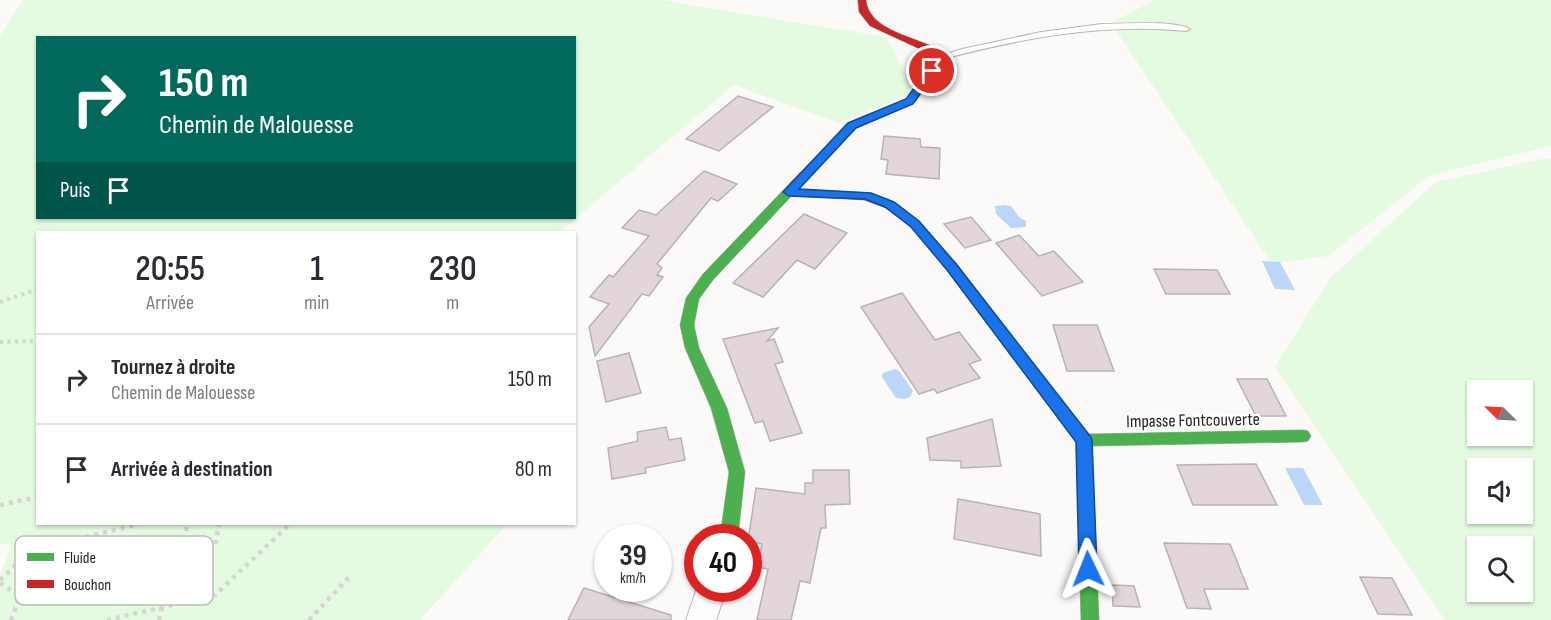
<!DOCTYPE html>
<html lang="fr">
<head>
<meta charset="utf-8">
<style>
  body { margin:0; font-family:"Sofia Sans Condensed",sans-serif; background:#f7f7f7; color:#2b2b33; height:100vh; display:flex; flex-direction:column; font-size:22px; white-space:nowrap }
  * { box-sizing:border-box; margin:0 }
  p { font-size:20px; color:#7c7c81 }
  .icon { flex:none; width:33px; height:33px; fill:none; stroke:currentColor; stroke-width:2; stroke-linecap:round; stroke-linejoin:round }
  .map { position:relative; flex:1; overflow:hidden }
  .panel { position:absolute; left:36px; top:231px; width:540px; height:294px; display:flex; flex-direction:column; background:#fff; border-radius:0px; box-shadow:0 2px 4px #0004 }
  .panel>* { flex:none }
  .hud { position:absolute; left:36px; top:36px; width:540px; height:183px; border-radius:0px; box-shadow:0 2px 4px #0004; background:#00695c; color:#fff; overflow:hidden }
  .needle { width:39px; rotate:294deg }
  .tools { position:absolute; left:1467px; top:380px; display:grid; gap:12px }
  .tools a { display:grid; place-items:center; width:66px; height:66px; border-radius:0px; background:#fff; box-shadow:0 2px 4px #0004; font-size:30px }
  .speed { position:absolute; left:594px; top:524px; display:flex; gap:12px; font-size:30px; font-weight:700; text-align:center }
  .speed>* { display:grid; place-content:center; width:78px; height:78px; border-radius:50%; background:#fff; box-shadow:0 2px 4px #0004; line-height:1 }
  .speed small { font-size:15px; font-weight:400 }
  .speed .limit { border:9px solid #d22; background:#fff; color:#111 }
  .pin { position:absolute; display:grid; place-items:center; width:51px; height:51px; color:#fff; margin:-26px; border:3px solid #fff; border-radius:50%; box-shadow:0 2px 6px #0007 }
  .me { position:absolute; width:66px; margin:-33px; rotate:358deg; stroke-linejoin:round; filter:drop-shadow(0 0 4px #0008) }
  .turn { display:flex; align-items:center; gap:21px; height:126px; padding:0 24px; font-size:27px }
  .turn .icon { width:78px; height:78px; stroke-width:2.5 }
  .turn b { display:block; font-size:42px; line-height:51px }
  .then { display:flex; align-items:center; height:57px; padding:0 24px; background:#0003; gap:12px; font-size:22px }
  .eta { display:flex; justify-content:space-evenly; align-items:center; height:102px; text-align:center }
  .eta b { font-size:36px; font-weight:600; line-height:42px }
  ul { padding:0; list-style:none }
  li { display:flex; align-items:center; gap:18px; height:90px; padding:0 24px; border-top:2px solid #e1e1e2 }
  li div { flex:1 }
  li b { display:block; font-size:22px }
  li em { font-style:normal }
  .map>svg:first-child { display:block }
</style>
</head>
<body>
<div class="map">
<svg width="1551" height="620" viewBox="0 0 1551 620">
  <rect width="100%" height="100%" fill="#fcfaf8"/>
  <!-- green -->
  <g fill="#e4fae1" fill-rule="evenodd">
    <path d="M23 0H660L887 37 914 93 839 123 734 85 559 232H38V524H507L420 620H0V576L12 545 0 543V36ZM38 38H574V218H38Z"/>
    <polygon points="1155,0 1551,0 1551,146 1430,175 1328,256 1272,264 1111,23"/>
    <path d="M1547 158 1551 159V620H1445L1275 367 1331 277 1436 182ZM1478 390H1522V435H1478ZM1478 468H1522V513H1478ZM1478 546H1522V591H1478Z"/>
  </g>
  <!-- water -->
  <g fill="#bad6f9">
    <polygon points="1003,205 1011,206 1019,217 1026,221 1026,227 1011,228 996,214 995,206"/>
    <polygon points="1262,261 1280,262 1295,290 1275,289"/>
    <polygon points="895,369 899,371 913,391 910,397 904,399 896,398 882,377 883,373"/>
    <polygon points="1285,468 1303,468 1323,505 1304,505"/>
  </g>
  <!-- building -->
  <g fill="#e2d6dc" stroke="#b6b4b3" stroke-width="1.5">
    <polygon points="738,96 773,107 719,151 686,139"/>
    <polygon points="884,136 920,139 921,147 940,148 939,179 886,174 888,160 881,159"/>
    <polygon points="704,171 737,184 718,201 711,198 657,264 662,268 657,275 663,277 649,296 642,294 595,356 589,327 609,304 590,297 609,275 613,277 649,236 622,228 639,210 656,215"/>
    <polygon points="804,214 847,233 815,269 797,260 763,297 733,283"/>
    <polygon points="971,217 991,240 965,248 944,224"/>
    <polygon points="1019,235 1039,256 1054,251 1083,282 1042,296 996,243"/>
    <polygon points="1154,269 1217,270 1230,294 1166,294"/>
    <polygon points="902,293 935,340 959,332 981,360 969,364 980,378 937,393 934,389 919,394 861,307"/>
    <polygon points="1053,325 1097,325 1114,371 1067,371"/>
    <polygon points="778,328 767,341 774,339 783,362 775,364 802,433 770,441 763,421 755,423 723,339"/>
    <polygon points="629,353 641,393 606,402 597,361"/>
    <polygon points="1237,379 1267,379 1286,416 1256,416"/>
    <polygon points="992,419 1001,466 961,468 961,461 930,460 927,438"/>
    <polygon points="666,427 669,440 681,438 685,460 645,468 646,473 612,479 608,448 638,441 637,432"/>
    <polygon points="1256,464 1277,505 1193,505 1177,465"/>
    <polygon points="813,470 849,470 850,504 825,505 826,528 821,528 810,583 800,581 791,620 757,620 768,569 757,567 762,544 748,541 756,488 805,494 805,483 813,483"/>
    <polygon points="958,499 1040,514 1041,556 954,539"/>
    <polygon points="1164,543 1230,544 1248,589 1204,589 1211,609 1187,608"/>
    <polygon points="1360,577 1392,578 1412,615 1378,614"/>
    <polygon points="1112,585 1134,586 1140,607 1113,606"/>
    <polygon points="584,588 671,615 671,620 568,620"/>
  </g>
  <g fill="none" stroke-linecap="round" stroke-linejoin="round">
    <defs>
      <path id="lane" d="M1102 24C1121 24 1175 20 1190 29L1186 31C1103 23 1023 38 943 59L939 56 962 49 1041 32Z"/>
      <polygon id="street" points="697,588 727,588 716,620 686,620"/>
      <g id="fast">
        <polygon points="794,182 798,183 800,186 798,189 713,280 699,299 694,325 699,348 727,408 745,472 738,537 720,537 729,472 711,408 685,348 680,325 686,298 703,274 790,183"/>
        <polygon points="1037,373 1042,375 1088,434 1303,430 1308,431 1311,436 1308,441 1303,442 1092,446 1099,620 1081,620 1076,442 1032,383 1030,379 1032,375"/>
      </g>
      <path id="jam" d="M858 0H866C870 35 925 36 948 56L914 103 856 128 797 189 870 193 894 202 919 221 957 264 1042 375 1044 379 1042 383H1032L947 270 911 227 886 208 864 200 789 196 783 192 790 188V183L848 124 906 99 937 57 870 26 859 12Z"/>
    </defs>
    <!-- lane casing -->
    <use href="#lane" stroke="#b8b6b4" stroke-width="2"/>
    <!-- street casing -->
    <use href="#street" stroke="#b8b6b4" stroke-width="2"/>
    <!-- fast casing -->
    <use href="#fast" stroke="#b8b6b4" stroke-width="1"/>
    <!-- jam casing -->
    <use href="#jam" stroke="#b8b6b4" stroke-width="1"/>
    <!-- path-far1 -->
    <g stroke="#d5d5d4" stroke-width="4" stroke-dasharray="3 4.5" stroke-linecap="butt">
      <polyline points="0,302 38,289"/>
      <polyline points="0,342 38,341"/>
    </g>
    <!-- path -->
    <g stroke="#d5d5d4" stroke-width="4.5" stroke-dasharray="4 5" stroke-linecap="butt">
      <polyline points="0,505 38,497"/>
      <polyline points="183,555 215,547 219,524"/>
      <polyline points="0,580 32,550 139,524"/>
      <polyline points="0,583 20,596 183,555 187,524"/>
      <polyline points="11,620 20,596"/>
      <polyline points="107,620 215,595 290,524"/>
      <polyline points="159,620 162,607"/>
      <polyline points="309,620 351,575"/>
    </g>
    <!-- lane -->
    <use href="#lane" fill="#fffefe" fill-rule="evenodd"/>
    <!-- street -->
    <use href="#street" fill="#fffefe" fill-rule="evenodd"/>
    <!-- fast -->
    <use href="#fast" fill="#4caf50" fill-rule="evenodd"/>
    <!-- jam -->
    <use href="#jam" fill="#c62828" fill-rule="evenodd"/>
  </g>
  <!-- route -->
  <polygon fill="#1a73e8" stroke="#114b97" stroke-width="1.5" points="928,69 937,71 913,104 856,128 799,189 871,193 894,202 919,221 956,264 1090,436 1092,440 1097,569 1094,575 1088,577 1082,575 1079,569 1076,442 947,270 911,227 885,207 865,199 789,196 783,192 848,123 906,99"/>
  <g text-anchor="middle" stroke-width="4.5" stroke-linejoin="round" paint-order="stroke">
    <!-- street labels -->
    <g font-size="18" fill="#262321" stroke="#fff">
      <text transform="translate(1193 420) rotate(-1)" y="6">Impasse Fontcouverte</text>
    </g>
  </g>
  <!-- legend -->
  <rect x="15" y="536" width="198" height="69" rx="9" fill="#fff" stroke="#bebdbc" stroke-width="1.5"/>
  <rect x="27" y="553" width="27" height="8" fill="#4caf50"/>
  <rect x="27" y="580" width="27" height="8" fill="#c62828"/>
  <g font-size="16" fill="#262321">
    <text x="64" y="563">Fluide</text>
    <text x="64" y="590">Bouchon</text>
  </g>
</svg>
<div class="tools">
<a><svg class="needle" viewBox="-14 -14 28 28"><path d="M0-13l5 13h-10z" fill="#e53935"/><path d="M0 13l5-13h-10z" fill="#7c7c81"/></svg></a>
<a><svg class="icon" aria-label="sound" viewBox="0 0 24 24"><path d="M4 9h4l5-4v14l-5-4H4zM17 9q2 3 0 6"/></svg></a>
<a><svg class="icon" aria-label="search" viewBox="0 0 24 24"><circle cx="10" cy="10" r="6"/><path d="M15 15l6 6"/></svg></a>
</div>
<div class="speed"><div>39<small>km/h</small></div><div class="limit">40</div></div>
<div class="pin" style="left:932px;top:71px;background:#d93025"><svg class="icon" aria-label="arrive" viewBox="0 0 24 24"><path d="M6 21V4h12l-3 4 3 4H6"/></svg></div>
<svg class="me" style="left:1088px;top:569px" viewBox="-20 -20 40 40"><path d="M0-17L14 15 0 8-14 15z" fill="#1a73e8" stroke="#fff" stroke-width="4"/></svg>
<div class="hud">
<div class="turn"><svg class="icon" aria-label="right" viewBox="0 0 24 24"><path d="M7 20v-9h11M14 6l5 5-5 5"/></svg><div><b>150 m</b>Chemin de Malouesse</div></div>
<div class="then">Puis<svg class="icon" aria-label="arrive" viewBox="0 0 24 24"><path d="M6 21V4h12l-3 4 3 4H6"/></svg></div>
</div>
<section class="panel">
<div class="eta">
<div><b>20:55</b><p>Arrivée</p></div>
<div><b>1</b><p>min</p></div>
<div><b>230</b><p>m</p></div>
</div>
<ul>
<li><svg class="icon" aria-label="right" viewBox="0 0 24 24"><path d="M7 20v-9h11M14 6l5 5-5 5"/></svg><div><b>Tournez à droite</b><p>Chemin de Malouesse</p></div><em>150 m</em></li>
<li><svg class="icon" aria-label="arrive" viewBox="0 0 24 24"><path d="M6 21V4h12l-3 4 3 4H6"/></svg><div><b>Arrivée à destination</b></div><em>80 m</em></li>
</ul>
</section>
</div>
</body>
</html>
